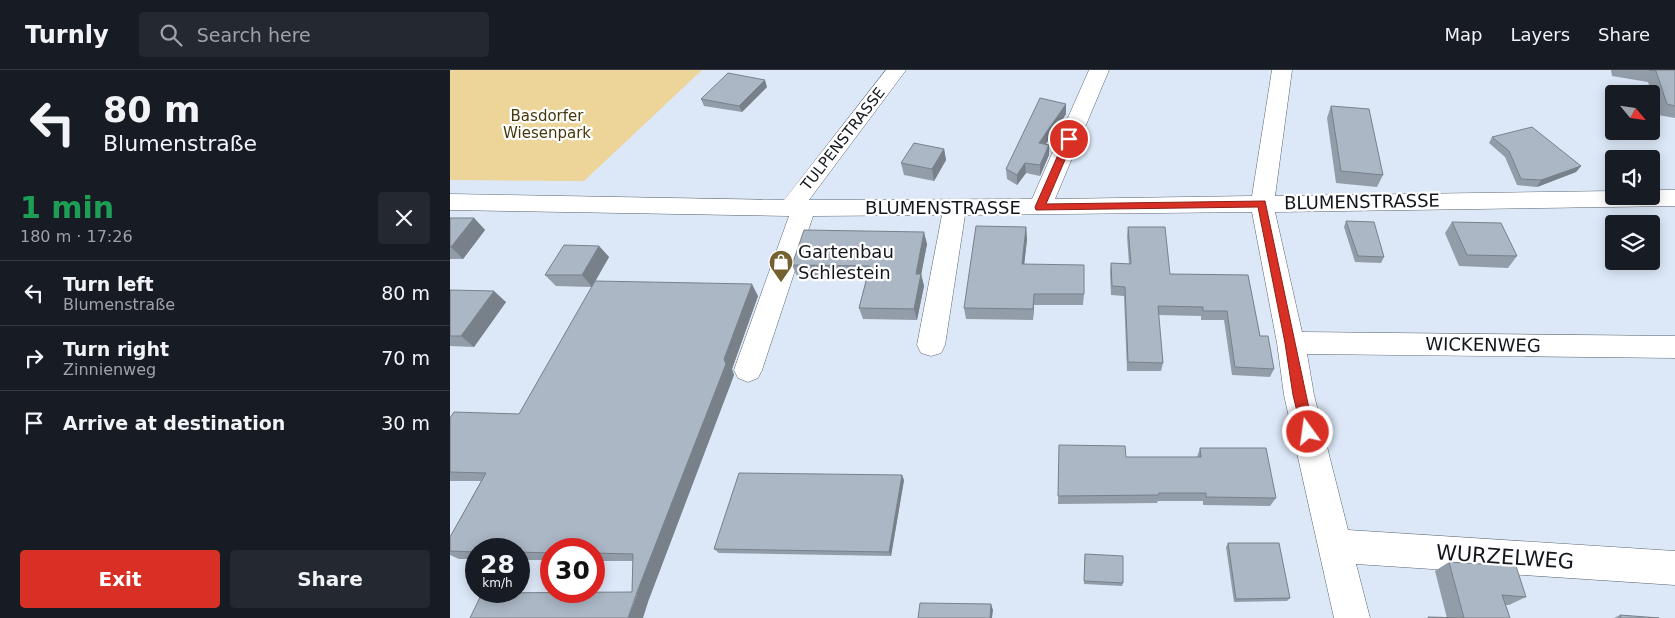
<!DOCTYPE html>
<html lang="en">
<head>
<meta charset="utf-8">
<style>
  body { margin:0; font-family:"DejaVu Sans",sans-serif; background:#242831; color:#f1f3f6; height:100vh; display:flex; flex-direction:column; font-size:19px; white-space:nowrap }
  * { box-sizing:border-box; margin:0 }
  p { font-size:16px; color:#9ea1a6 }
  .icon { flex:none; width:28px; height:28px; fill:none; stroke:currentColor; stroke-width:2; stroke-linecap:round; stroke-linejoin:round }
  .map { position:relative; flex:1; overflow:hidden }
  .details { display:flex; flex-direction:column; background:#171b24; width:450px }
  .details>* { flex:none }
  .guide { background:#171b24; color:#f1f3f6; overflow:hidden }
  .needle { width:32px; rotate:119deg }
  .fabs { position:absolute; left:1155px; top:15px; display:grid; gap:10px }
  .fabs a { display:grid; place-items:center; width:55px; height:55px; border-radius:5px; background:#171b24; box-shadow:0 2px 12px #0003; font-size:25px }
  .speed { position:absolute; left:15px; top:468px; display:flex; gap:10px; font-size:25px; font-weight:700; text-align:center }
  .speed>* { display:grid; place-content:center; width:65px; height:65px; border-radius:50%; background:#171b24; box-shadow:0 2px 12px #0003; line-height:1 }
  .speed small { font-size:12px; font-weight:400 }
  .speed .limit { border:8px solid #d22; background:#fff; color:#111 }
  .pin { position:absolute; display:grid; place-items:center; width:42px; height:42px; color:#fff; margin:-21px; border:2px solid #fff; border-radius:50%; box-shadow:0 1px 5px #0007 }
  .me { position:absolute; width:55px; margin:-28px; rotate:346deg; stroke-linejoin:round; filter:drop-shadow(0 0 4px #0008) }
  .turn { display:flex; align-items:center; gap:18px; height:105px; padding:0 20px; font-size:22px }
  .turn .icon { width:65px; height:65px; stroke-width:2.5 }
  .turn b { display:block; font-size:35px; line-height:42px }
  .round { display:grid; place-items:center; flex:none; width:52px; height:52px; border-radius:5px; background:#242831 }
  .head { display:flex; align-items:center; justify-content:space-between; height:85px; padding:0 20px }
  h1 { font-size:30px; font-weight:700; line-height:38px; color:#1e9e55 }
  .button { display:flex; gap:10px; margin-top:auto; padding:10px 20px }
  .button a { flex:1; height:58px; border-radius:5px; background:#d93025; color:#fff; font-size:20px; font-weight:700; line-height:58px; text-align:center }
  .button a+a { background:#242831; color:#f1f3f6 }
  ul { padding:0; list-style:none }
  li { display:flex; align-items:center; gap:15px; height:65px; padding:0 20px; border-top:1px solid #363941 }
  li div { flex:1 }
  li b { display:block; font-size:19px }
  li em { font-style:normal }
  header { display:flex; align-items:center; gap:30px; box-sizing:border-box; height:70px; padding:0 25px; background:#171b24; border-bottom:1px solid #363941 }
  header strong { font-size:24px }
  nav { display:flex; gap:28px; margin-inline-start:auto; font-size:18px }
  .search { width:350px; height:45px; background:#242831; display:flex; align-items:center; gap:12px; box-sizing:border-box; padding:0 18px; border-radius:5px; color:#9ea1a6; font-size:19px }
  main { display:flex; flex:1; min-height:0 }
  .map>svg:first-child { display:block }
</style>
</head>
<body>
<header>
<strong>Turnly</strong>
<div class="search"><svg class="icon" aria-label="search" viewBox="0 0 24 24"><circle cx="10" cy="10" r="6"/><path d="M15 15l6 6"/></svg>Search here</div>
<nav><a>Map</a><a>Layers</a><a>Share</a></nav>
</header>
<main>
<section class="details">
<div class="guide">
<div class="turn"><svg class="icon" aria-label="left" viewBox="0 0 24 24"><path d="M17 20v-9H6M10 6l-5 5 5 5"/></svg><div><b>80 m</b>Blumenstraße</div></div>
</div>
<div class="head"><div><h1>1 min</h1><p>180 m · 17:26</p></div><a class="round"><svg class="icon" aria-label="close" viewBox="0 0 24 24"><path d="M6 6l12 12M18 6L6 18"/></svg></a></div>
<ul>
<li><svg class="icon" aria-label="left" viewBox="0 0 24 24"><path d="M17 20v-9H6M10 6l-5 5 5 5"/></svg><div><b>Turn left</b><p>Blumenstraße</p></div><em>80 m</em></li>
<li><svg class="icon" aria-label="right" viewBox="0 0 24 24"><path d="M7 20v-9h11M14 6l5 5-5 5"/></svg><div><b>Turn right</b><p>Zinnienweg</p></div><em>70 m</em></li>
<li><svg class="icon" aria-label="arrive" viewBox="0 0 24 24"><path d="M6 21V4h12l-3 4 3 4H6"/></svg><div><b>Arrive at destination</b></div><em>30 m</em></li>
</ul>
<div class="button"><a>Exit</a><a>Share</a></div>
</section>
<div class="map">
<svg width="1225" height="548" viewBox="0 0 1225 548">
  <rect width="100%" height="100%" fill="#dce8f8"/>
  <!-- green -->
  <polygon fill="#edd498" points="0,0 252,0 134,111 0,110"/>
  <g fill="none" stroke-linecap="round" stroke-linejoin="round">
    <defs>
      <polygon id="minor" points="436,0 456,0 359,130 582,129 639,0 659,0 605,129 802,126 822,0 842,0 825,126 1164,121 1164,126 1201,126 1201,120 1225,120 1225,136 825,142 852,262 1225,266 1225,288 857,284 864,325 898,460 1225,481 1225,515 906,494 920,548 884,548 834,325 827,273 802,142 515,145 495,275 491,283 481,286 471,283 467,275 492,145 363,146 312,300 308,308 298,312 288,308 284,300 339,146 0,140 0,124 334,130"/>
    </defs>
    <!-- minor casing -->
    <use href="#minor" stroke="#5a6471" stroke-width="1"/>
    <!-- minor -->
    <use href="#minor" fill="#fff" fill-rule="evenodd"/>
  </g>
  <!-- wall -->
  <g fill="#939da9">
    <polygon points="1161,0 1225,0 1225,48 1208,45 1198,12 1162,6"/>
    <polygon points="317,17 292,42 254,36 251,29"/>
    <polygon points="616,34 616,44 595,74 599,75 599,85 590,106 576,103 567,115 557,109 556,99"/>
    <polygon points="881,36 933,105 927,117 886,113 877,48"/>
    <polygon points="1042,67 1131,96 1126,102 1087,117 1067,115 1055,87 1039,73"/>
    <polygon points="494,79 496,90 484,111 454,105 451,93"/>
    <polygon points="0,148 24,148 35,160 13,189 0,189"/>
    <polygon points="896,151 934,187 931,193 905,192 894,157"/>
    <polygon points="1002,152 1067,186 1058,198 1009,196 995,163"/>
    <polygon points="576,157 577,169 574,194 634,224 633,235 584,235 583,250 516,249 514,238"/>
    <polygon points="678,157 720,204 798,205 810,266 824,299 820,307 782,305 774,250 751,250 751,246 708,245 713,293 711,301 677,301 674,226 661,225 660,202 661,193 679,194 677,166"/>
    <polygon points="477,174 471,204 474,216 467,250 413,249 409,238 417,207 347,206 342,195"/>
    <polygon points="149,176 159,187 145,211 308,226 282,299 284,305 199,529 182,522 183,491 144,491 144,479 101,479 101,490 69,490 69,479 26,479 26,489 9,489 0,485 0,467 31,411 0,411 0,348 69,344 142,217 106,216 95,205"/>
    <polygon points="0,220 56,232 24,277 0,276"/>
    <polygon points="609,375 676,387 747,387 750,378 826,428 820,436 753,435 753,431 708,431 707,433 608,434"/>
    <polygon points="454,410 441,486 269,483 264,479"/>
    <polygon points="778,473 840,528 837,531 784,532 776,477"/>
    <polygon points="635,484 673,513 672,516 634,514"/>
    <polygon points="999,492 1076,527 1059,535 1056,535 1060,548 977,548 978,547 997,548 985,501"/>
    <polygon points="1170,545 1209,548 1164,548"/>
  </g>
  <!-- shaded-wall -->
  <g fill="#78808a">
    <polygon points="315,10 317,17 292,42 289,36"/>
    <polygon points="616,34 616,44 589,84 589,73"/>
    <polygon points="599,75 599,85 590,106 590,95"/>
    <polygon points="494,79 496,90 484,111 482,99"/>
    <polygon points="575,93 576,103 567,115 567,105"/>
    <polygon points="1131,96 1126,102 1087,117 1091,110"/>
    <polygon points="24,148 35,160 13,189 1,177"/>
    <polygon points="576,157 577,169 573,206 572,194"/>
    <polygon points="474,162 477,174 469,216 466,204"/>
    <polygon points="149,176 159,187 142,217 132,205"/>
    <polygon points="471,204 474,216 467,250 464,239"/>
    <polygon points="302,214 308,226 282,299 284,305 199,529 193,548 178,548"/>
    <polygon points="44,221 56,232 24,277 11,266"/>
    <polygon points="584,224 584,235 583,250 583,239"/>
    <polygon points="452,405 454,410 441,486 439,482"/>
    <polygon points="541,534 543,540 542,548 540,548"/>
  </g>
  <!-- building -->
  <g fill="#abb7c5" stroke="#78808a">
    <polygon points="1199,0 1225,0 1225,36 1217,34 1206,1"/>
    <polygon points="278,3 315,10 289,36 251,29"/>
    <polygon points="590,28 616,34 589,73 599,75 590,95 575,93 567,105 556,99"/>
    <polygon points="881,36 919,39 933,105 891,101"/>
    <polygon points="1082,57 1131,96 1091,110 1071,109 1059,81 1042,67"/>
    <polygon points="464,73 494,79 482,99 451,93"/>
    <polygon points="0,148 24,148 1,177 0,177"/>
    <polygon points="896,151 924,152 934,187 908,186"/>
    <polygon points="1002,152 1051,153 1067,186 1017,185"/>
    <polygon points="526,156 576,157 572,194 634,195 634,224 584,224 583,239 514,238"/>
    <polygon points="678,157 715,157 720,204 798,205 810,266 818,266 824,299 785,297 777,241 753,241 753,237 708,236 713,293 678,292 675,217 662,216 661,193 681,194"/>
    <polygon points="354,160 474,162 466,204 471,204 464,239 409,238 420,196 342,195"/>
    <polygon points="114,175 149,176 132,205 95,205"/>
    <polygon points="145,211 302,214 274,289 276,294 187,522 178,548 20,548 32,523 182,522 183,484 144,483 144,479 101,479 101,483 69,482 69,479 26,479 26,482 0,481 0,467 36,403 0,402 0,348 4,342 69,344"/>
    <polygon points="0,220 44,221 11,266 0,266"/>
    <polygon points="609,375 675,376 676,387 751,387 750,378 816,378 826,428 756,427 756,423 709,423 709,425 608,426"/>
    <polygon points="289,403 452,405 439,482 264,479"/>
    <polygon points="778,473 829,473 840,528 786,529"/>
    <polygon points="635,484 673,486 673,513 634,511"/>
    <polygon points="999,492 1066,496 1076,527 1052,525 1060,548 979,548 978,547 1014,548"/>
    <polygon points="470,533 541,534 540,548 468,548"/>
    <polygon points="1170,545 1209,548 1171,548"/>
  </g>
  <!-- route -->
  <polygon fill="#d93025" stroke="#8d1f18" points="619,66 624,69 596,134 815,131 864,362 862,366 858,368 854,366 852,362 843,325 835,273 808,137 586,140 585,137 615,69"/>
  <!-- icons -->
  <defs>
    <symbol id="shop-pin" viewBox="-11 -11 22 30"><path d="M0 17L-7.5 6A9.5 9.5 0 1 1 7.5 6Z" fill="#756130" stroke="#fff"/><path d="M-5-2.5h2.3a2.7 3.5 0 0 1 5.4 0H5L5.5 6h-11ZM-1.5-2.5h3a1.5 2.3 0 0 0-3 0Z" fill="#fff"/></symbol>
  </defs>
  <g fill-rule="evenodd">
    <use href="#shop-pin" x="317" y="178" width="28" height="38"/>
  </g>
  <g text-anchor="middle" stroke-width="4.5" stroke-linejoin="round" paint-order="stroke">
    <!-- far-park labels -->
    <g font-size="15" fill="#473709" stroke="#fff">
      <text x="97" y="51">Basdorfer<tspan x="97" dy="17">Wiesenpark</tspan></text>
    </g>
    <!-- far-street labels -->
    <g font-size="15" fill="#13171d" stroke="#fff">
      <text transform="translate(393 69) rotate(-52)" y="5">TULPENSTRASSE</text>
    </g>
    <!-- street labels -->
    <g font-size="18" fill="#13171d" stroke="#fff">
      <text transform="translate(912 132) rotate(-1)" y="6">BLUMENSTRASSE</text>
      <text x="493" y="144">BLUMENSTRASSE</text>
      <text transform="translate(1033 275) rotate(1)" y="6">WICKENWEG</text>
    </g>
    <!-- poi labels -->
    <g font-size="18" fill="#13171d" stroke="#fff" text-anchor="start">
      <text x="348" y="188">Gartenbau<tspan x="348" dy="21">Schlestein</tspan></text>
    </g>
    <!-- near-street labels -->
    <g font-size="21" fill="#13171d" stroke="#fff">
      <text transform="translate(1055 487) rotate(4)" y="7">WURZELWEG</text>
    </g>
  </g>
</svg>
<div class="fabs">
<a><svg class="needle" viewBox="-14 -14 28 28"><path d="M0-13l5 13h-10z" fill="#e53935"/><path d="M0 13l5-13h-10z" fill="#9ea1a6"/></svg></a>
<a><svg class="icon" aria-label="sound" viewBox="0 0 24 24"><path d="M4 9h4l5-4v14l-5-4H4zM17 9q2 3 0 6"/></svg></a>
<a><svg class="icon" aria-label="layers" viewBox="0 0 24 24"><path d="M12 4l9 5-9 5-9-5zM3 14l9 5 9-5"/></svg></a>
</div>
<div class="speed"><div>28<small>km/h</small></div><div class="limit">30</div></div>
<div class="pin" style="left:619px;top:69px;background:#d93025"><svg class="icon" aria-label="arrive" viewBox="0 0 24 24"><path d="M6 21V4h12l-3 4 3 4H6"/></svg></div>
<svg class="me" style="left:858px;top:362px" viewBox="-20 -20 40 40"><circle r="17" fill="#d93025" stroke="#fff" stroke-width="3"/><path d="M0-11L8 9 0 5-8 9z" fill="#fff"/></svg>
</div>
</main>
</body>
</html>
